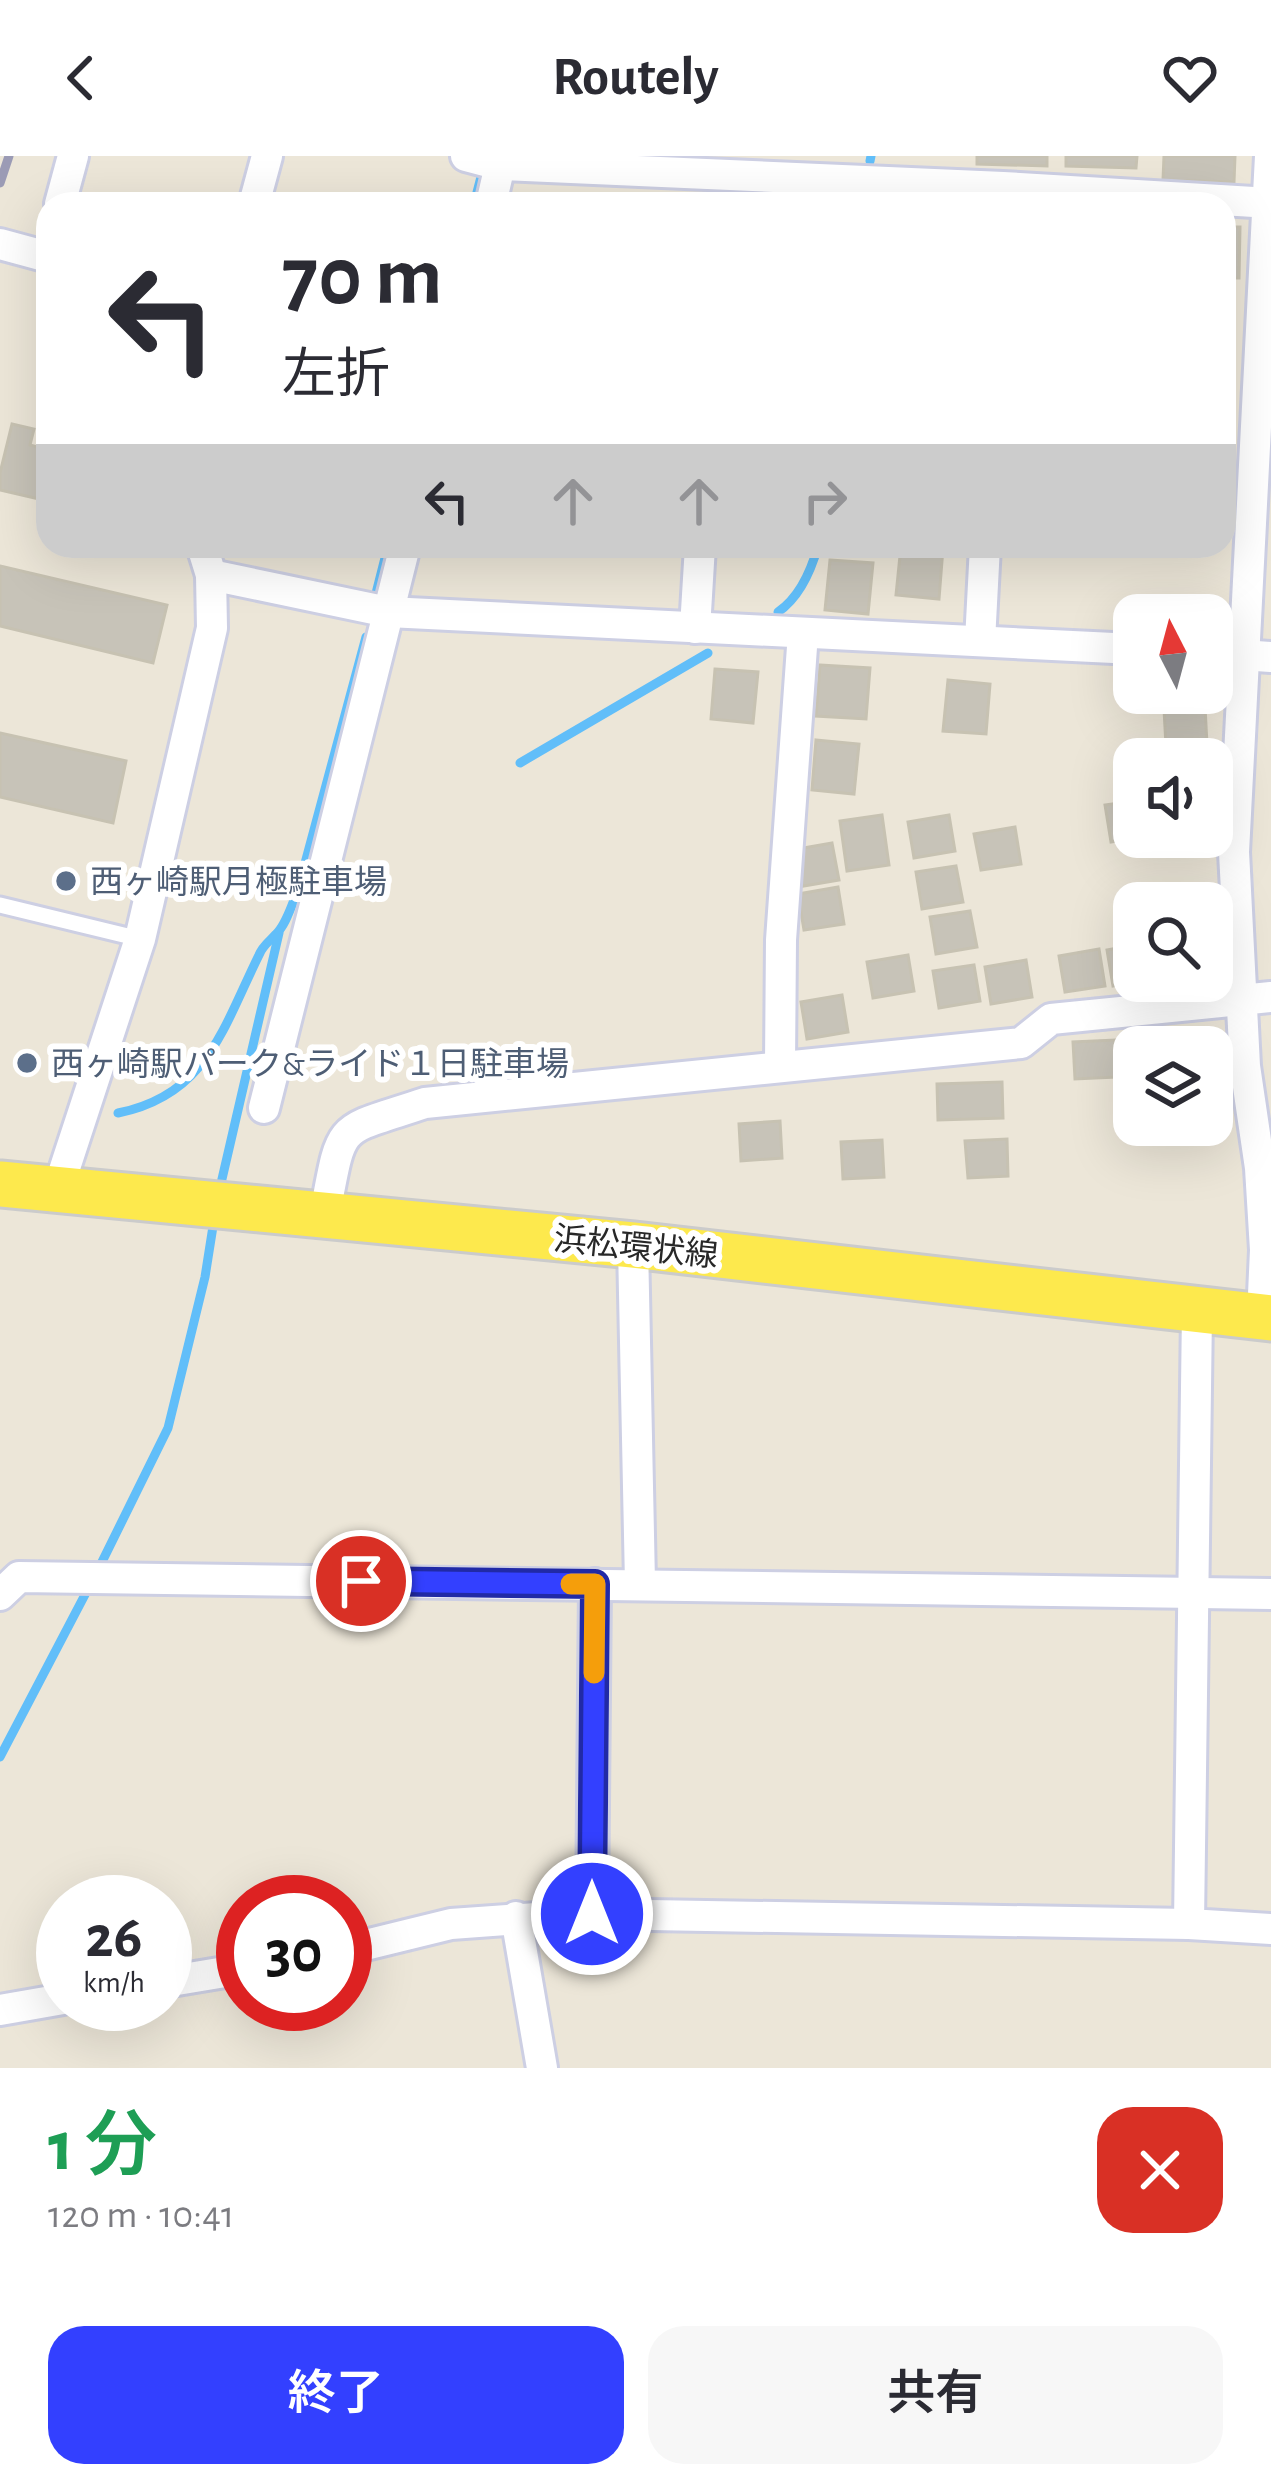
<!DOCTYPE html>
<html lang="ja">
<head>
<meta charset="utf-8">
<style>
  body { margin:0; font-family:"Alegreya Sans","Noto Sans JP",sans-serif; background:#f7f7f7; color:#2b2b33; height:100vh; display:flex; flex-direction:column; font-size:45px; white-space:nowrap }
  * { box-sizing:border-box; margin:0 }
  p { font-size:39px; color:#7c7c81 }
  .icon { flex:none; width:66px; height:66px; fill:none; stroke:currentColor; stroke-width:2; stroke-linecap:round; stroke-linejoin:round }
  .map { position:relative; height:1912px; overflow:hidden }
  .drawer { display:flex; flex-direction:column; background:#fff; flex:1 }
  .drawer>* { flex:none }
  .top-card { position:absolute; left:36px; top:36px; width:1200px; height:366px; border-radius:36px; box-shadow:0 12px 48px #0002; background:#fff; color:#2b2b33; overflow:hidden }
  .needle { width:78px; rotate:354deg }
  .controls { position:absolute; left:1113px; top:438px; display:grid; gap:24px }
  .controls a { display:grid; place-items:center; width:120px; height:120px; border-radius:24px; background:#fff; box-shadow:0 12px 48px #0002; font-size:60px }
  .speed { position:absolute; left:36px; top:1719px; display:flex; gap:24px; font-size:60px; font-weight:700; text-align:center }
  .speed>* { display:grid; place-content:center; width:156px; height:156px; border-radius:50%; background:#fff; box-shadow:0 12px 48px #0002; line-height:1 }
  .speed small { font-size:30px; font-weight:400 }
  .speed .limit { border:18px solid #d22; background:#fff; color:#111 }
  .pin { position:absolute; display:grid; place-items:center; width:102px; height:102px; color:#fff; margin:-51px; border:6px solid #fff; border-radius:50%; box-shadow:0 3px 12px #0007 }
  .me { position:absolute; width:132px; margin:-66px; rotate:0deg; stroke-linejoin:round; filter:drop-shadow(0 0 9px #0008) }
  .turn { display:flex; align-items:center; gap:42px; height:252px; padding:0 48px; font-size:54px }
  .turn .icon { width:156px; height:156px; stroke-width:2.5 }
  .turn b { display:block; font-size:84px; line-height:102px }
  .lanes { display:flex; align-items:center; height:114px; padding:0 48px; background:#0003; justify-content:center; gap:60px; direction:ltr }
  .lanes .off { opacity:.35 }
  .round { display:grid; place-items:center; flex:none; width:126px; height:126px; border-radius:36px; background:#f7f7f7 }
  .summary { display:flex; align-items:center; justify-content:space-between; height:204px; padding:0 48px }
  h1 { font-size:72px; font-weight:600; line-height:90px; color:#1e9e55 }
  .primary-button { display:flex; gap:24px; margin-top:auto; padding:24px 48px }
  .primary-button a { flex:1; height:138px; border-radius:36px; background:#3340ff; color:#fff; font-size:48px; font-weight:600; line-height:138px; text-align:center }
  .primary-button a+a { background:#f7f7f7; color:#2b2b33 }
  header { display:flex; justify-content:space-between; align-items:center; height:156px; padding:0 48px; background:#fff; font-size:54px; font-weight:600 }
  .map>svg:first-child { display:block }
</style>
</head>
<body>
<header><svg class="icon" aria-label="back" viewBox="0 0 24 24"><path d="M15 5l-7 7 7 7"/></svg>Routely<svg class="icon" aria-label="heart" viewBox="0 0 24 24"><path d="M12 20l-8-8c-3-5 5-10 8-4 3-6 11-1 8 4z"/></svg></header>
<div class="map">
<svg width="1271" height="1912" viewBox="0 0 1271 1912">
  <rect width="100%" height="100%" fill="#ece6d8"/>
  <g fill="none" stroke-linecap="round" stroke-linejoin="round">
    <!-- stream -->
    <g stroke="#61bef9" stroke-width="9">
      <polyline points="870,5 871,0"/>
      <polyline points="474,48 481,21"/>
      <polyline points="865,48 866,43"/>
      <polyline points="374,445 388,390"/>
      <path d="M778 456C800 441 811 415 818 390"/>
      <polyline points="520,607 708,497"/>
      <path d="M118 957C207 939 223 872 259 799 263 789 269 786 276 778 286 769 291 750 297 737L366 481"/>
      <polyline points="219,1036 279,777"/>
      <polyline points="97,1416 168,1272 205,1121 214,1064"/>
      <polyline points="0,1601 89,1431"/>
    </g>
  </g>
  <!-- building -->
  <g fill="#c7c3b8" stroke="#c7c2b2" stroke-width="3">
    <polygon points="977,0 1047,0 1047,10 977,8"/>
    <polygon points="1066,0 1137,0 1136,12 1066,10"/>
    <polygon points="1164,0 1235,0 1234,26 1163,24"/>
    <polygon points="601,43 672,45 672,48 601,48"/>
    <polygon points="1224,71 1240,71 1239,122 1224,122"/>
    <polygon points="1224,139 1234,139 1232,190 1224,190"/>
    <polygon points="1224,225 1233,225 1232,276 1224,276"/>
    <polygon points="12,268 34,273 30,289 48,294 48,345 0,334 0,317"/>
    <polygon points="901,390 943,392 939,443 896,439"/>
    <polygon points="830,404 873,407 868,458 825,454"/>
    <polygon points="0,410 167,449 153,507 0,470"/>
    <polygon points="820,509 870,512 866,563 816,560"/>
    <polygon points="715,513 758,516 753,567 711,563"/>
    <polygon points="948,524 990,528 986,578 943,575"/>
    <polygon points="1205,551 1207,588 1166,590 1164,553"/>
    <polygon points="0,577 126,605 113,667 0,641"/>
    <polygon points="816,584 859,588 854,638 812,634"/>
    <polygon points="1134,645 1134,681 1141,681 1111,686 1105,649"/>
    <polygon points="882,659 889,709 847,715 840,665"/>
    <polygon points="949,659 955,695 914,702 908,666"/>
    <polygon points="1015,671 1021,708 981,714 974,678"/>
    <polygon points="832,687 839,724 798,731 792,694"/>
    <polygon points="956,710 963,746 922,753 916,716"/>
    <polygon points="838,731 844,768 804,774 798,738"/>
    <polygon points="970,755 977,791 936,798 930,761"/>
    <polygon points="1134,789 1134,825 1143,825 1113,830 1107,794"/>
    <polygon points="1099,793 1105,830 1065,836 1059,800"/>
    <polygon points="908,799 914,835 873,842 867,806"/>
    <polygon points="1026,804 1032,841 991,848 985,811"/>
    <polygon points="974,809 980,845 939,852 933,815"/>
    <polygon points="842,839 848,876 807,883 801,846"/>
    <polygon points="1204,875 1205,891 1164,891 1163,877"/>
    <polygon points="1115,884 1116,921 1075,923 1073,886"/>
    <polygon points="1002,926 1003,962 938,964 937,928"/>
    <polygon points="780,965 782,1002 741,1005 739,968"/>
    <polygon points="1007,983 1008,1020 968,1022 965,985"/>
    <polygon points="882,984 884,1021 843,1023 841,986"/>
  </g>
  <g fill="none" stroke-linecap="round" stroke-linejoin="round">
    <defs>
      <polyline id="service" points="0,749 140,783"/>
      <g id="minor">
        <polyline points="466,0 500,9 1003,31 1271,47"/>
        <polyline points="60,48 73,0"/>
        <polyline points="254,48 267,0"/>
        <polyline points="491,48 500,9"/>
        <polyline points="0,88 48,101"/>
        <polyline points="211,419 388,456 1134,493"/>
        <polyline points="695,472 700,390"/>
        <polyline points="980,485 985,390"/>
        <polyline points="1212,497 1271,501"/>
        <polyline points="780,908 781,784 803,477"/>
        <polyline points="264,952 405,390"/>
        <polyline points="58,1033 140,783 212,472 211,419 202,390"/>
        <path d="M325 1057C343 963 335 977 425 947L1021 887 1051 863 1271 841"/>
        <polyline points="633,1089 640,1427"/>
        <polyline points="1197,1155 1189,1768 1271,1773"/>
        <polyline points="1262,1161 1265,1094 1260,1012 1245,910 1234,696 1270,0"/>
        <polyline points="0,1439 19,1421 1271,1438"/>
        <polyline points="592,1758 595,1428"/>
        <polyline points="516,1761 542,1912"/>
        <polyline points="345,1794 451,1768 592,1758 1189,1768"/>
        <polyline points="165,1826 243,1813"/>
        <polyline points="0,1854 63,1843"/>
      </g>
      <polyline id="primary" points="0,1028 633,1089 1271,1162"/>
    </defs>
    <!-- service casing -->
    <use href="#service" stroke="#cdcfe3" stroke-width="21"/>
    <!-- minor casing -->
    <use href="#minor" stroke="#cdcfe3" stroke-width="36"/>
    <!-- primary casing -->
    <use href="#primary" stroke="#cbcbcb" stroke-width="51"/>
    <!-- service -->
    <use href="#service" stroke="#fff" stroke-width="15"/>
    <!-- minor -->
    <use href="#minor" stroke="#fff" stroke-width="30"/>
    <!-- primary -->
    <use href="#primary" stroke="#fde94d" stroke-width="45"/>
    <!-- rail -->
    <polyline stroke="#9b9bb5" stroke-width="9" points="0,27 9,0"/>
  </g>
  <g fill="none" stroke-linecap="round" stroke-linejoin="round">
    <defs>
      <polyline id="route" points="361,1425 595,1428 592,1758"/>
    </defs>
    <!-- route casing -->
    <use href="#route" stroke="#212aa6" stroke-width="30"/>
    <!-- route -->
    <use href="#route" stroke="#3340ff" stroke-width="21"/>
    <!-- slow -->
    <polyline stroke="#f59e0b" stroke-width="21" points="571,1428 595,1428 594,1517"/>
  </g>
  <!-- markers -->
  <g fill="#5c6f8a" stroke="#fff" stroke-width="4.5">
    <circle cx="66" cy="725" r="12"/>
    <circle cx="27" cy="907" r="12"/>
  </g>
  <g text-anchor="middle" stroke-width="12" stroke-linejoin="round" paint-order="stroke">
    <!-- service labels -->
    <g font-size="33" fill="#4e5e75" stroke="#fff" text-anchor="start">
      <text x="90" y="737">西ヶ崎駅月極駐車場</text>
      <text x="51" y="919">西ヶ崎駅パーク&amp;ライド１日駐車場</text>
    </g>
    <!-- street labels -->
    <g font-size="33" fill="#282828" stroke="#fff">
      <text transform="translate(636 1090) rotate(6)" y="12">浜松環状線</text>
    </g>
  </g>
</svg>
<div class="controls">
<a><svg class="needle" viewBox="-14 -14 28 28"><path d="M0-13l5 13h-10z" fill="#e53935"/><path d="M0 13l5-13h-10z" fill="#7c7c81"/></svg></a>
<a><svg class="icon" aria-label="sound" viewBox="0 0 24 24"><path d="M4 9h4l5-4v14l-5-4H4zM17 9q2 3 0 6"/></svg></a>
<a><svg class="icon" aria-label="search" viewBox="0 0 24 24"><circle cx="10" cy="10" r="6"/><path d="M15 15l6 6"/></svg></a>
<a><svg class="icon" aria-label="layers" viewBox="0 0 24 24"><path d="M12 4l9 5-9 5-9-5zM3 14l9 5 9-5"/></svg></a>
</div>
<div class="speed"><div>26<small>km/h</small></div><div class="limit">30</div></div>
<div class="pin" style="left:361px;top:1425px;background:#d93025"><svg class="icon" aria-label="arrive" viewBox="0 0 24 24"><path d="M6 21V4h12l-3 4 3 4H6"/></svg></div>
<svg class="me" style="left:592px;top:1758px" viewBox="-20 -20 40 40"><circle r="17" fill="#3340ff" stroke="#fff" stroke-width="3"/><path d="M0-11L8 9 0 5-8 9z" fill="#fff"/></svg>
<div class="top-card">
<div class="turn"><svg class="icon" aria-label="left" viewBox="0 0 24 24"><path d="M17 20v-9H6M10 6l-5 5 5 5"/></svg><div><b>70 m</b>左折</div></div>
<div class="lanes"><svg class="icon" aria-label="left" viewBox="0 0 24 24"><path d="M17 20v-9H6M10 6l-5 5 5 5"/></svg><svg class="icon off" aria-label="ahead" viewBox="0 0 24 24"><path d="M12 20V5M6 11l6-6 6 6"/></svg><svg class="icon off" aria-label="ahead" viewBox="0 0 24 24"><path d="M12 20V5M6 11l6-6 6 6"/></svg><svg class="icon off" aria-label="right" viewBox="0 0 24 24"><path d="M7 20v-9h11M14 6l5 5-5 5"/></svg></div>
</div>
</div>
<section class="drawer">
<div class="summary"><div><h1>1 分</h1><p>120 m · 10:41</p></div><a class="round" style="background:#d93025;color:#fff"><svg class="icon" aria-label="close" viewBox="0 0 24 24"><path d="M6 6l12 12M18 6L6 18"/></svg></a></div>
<div class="primary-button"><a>終了</a><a>共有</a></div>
</section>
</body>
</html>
